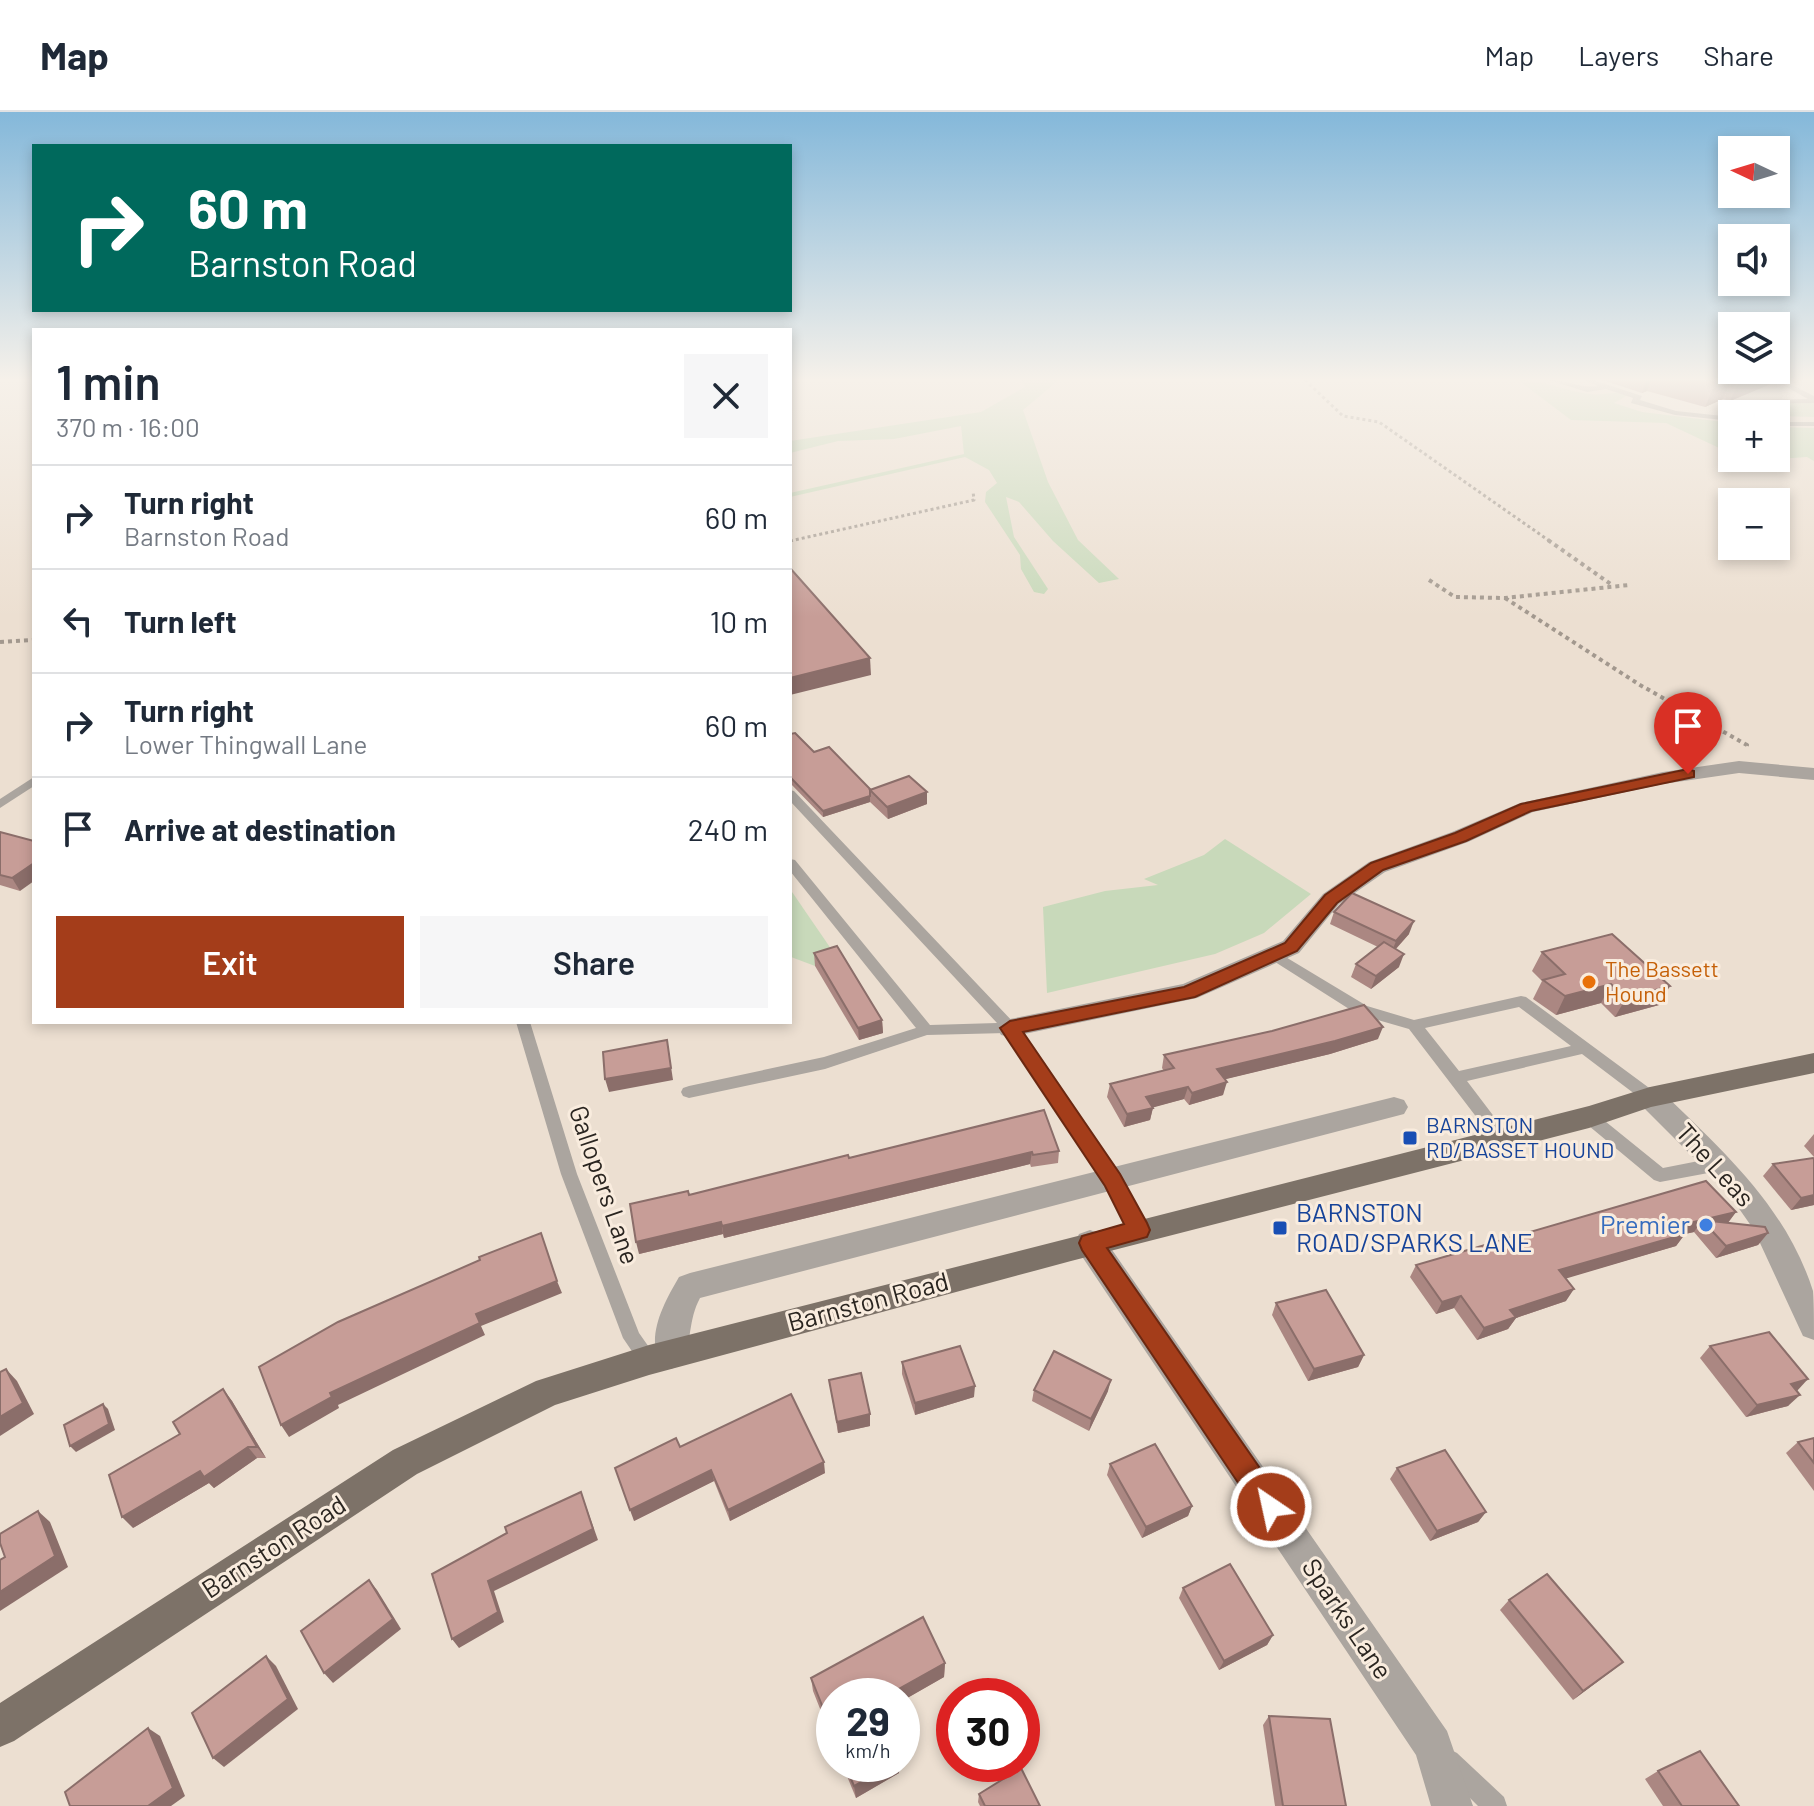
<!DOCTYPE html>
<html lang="en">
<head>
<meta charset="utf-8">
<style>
  body { margin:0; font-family:Barlow,sans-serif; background:#f6f6f7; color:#1f2937; height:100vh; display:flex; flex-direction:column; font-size:30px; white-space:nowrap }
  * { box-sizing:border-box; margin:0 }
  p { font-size:26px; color:#747a83 }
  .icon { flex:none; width:44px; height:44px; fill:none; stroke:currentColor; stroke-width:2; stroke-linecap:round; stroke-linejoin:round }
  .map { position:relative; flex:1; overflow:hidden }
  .panel { position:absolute; left:32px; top:216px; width:760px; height:696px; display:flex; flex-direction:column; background:#fff; border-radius:0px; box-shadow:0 4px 12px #0003 }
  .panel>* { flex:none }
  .guide { position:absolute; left:32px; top:32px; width:760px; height:168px; border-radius:0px; box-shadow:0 4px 12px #0003; background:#00695c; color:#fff; overflow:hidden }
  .needle { width:52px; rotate:274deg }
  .buttons { position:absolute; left:1718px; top:24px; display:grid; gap:16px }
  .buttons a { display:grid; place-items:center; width:72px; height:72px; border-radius:0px; background:#fff; box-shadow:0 4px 12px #0003; font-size:40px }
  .speed { position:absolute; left:816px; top:1566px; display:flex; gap:16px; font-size:40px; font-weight:700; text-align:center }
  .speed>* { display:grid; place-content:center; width:104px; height:104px; border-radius:50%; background:#fff; box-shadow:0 4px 12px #0003; line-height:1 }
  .speed small { font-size:20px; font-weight:400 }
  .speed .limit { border:12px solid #d22; background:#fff; color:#111 }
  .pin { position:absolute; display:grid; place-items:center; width:68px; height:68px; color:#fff; margin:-82px -34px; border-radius:50% 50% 50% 0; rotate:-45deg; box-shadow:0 0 8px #0007 }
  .pin .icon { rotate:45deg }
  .me { position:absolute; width:88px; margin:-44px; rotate:326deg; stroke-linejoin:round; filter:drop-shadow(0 0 6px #0008) }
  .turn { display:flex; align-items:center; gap:28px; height:168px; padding:0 24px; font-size:36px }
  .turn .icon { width:104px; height:104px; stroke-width:2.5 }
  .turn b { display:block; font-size:56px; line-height:68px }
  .round { display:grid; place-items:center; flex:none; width:84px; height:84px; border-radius:0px; background:#f6f6f7 }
  .summary { display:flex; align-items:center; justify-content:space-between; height:136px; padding:0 24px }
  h1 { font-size:48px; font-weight:600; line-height:60px }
  .primary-button { display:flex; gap:16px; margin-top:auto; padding:16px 24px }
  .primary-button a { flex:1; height:92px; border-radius:0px; background:#a43d1a; color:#fff; font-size:32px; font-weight:600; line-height:92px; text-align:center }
  .primary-button a+a { background:#f6f6f7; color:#1f2937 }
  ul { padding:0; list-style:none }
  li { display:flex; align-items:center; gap:24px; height:104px; padding:0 24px; border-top:2px solid #e0e1e3 }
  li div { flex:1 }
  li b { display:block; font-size:30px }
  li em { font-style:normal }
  header { display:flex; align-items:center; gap:48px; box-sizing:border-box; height:112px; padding:0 40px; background:#fff; border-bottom:2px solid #e0e1e3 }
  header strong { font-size:38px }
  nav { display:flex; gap:44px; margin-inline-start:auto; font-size:28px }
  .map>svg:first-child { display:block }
</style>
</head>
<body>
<header>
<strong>Map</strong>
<nav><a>Map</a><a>Layers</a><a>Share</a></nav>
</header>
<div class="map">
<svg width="1814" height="1694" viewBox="0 0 1814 1694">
  <rect width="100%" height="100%" fill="#ecdfd1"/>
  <!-- green -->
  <g fill="#c8d9ba">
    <polygon points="1021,268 1059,268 1023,298 1048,370 1078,428 1119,467 1099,471 1053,429 1019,390 1006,385 1014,425 1048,477 1044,482 1034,480 1021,457 1020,443 985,390 986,380 997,371 989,358 965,345 790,385 790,381 964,342 961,314 894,327 838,329 790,341 790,329 981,300 1025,275"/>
    <path d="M1518 268C1544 268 1565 279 1590 282 1603 284 1613 278 1628 283L1614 291 1642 300 1732 311V342L1666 311 1571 308Z"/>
    <polygon points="1783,290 1814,291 1814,305 1778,304 1781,308 1776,309 1776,302 1752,300"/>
    <polygon points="1776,315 1814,316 1814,349 1807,345 1748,349 1741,346 1776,346"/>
    <polygon points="1225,727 1311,782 1264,821 1215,842 1047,881 1043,795 1105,779 1158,773 1144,767 1204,743"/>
    <polygon points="790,777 838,847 815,854 791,845"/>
  </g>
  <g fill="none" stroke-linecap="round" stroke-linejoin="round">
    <!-- path-far1 -->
    <g stroke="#a2988e" stroke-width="3" stroke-dasharray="3 3" stroke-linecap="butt">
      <polyline points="1305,268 1343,304 1379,310 1551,430"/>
      <polyline points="790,429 974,388 973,379"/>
    </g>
    <!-- path -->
    <g stroke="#a2988e" stroke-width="4" stroke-dasharray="4 4" stroke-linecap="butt">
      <polyline points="1548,428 1612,473"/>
      <polyline points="1429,468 1455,485 1505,486 1629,473"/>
      <polyline points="1505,486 1640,573 1747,633 1745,637"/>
      <polyline points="0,530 34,528"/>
    </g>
    <!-- lane -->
    <g fill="#aba59f" fill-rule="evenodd">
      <path d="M1549 268C1566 268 1581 277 1598 274L1584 268H1593L1642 284 1640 288 1676 299 1732 305V309L1675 303 1631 291 1633 286 1606 277 1587 280Z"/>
      <polygon points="1774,268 1782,268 1814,284 1814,291 1755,292 1751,299 1753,302 1745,302 1743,299 1753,288 1808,287"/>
      <rect x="1776" y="310" width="38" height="4"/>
      <polygon points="34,665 34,674 0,696 0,687"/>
      <polygon points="790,678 794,679 1015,912 1118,1063 1148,1118 1145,1123 1139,1125 1133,1123 1106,1073 1006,921 927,923 825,957 689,986 683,984 681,980 683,976 689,974 824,945 916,916 790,759 790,747 795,748 930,913 997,911 790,689"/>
      <path d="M1274 838 1367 894 1414 908 1521 884 1526 885 1656 981 1658 985 1656 989 1650 991 1644 989 1582 942 1467 969 1511 1027 1509 1032 1503 1033 1497 1032 1409 917 1357 902 1269 846 1267 843ZM1519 895 1571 934 1459 959 1425 916Z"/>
      <polygon points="516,910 530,910 577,1062 639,1221 658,1248 656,1254 649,1257 642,1254 623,1226 561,1062"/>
      <polygon points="1589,999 1595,1001 1663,1056 1719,1045 1725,1047 1727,1052 1725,1057 1719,1059 1660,1070 1654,1068 1583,1009 1581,1005 1583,1001"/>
      <polygon points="1449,1637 1457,1641 1504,1685 1507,1694 1478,1694 1441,1657 1437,1649 1441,1641"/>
    </g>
    <!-- street -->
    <g fill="#aba59f" fill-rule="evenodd">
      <polygon points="1739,649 1814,656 1814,668 1739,661 1663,672 1533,700 1468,730 1385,760 1339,792 1299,841 1197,886 1010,925 1001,923 997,916 1001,909 1010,907 1183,872 1283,829 1323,782 1369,750 1452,720 1520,691 1663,660"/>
      <path d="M1650 975 1660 978C1721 1037 1786 1094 1813 1179 1814 1193 1814 1213 1814 1228L1803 1224 1754 1118 1726 1078 1640 992 1637 985 1640 978Z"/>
      <path d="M1394 985 1404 988 1408 995 1404 1002 700 1186C688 1208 692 1230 682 1252L671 1257 660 1252C646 1223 664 1191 679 1165L690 1161Z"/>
      <polygon points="1090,1118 1101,1122 1447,1619 1473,1694 1431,1694 1416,1643 1079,1140 1075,1131 1079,1122"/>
    </g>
    <!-- primary -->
    <polygon fill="#7d7268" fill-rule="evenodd" points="1814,941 1814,961 1651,995 1589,1016 1071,1149 649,1263 555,1293 417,1362 14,1629 0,1635 0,1591 393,1338 536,1269 649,1233 1589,994 1650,975"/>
  </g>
  <!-- wall -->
  <g fill="#ab8782">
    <polygon points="1602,268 1775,268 1773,271 1730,289 1723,287 1705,295 1647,279 1642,281"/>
    <polygon points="790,622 814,640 871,678 927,680 927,692 888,707 870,690 823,705 790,671"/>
    <polygon points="0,720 20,779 0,773"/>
    <polygon points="1334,800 1409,822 1396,837 1399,855 1371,877 1351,865 1356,852 1378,835 1330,812"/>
    <polygon points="1542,840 1659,893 1615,905 1601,891 1556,903 1533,887 1542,869 1532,859"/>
    <polygon points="814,841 882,908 883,921 859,928 815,854"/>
    <polygon points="1378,927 1330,942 1225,967 1223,983 1189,993 1184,987 1153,995 1150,1008 1124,1015 1107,985 1110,972 1164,959 1162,956 1164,943"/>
    <polygon points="1814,1022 1814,1045 1804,1034"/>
    <polygon points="1059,1039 1058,1051 1031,1055 1030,1052 724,1126 723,1122 639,1142 689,1083 849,1046"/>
    <polygon points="1814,1047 1814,1093 1791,1098 1763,1064 1773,1052"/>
    <polygon points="1736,1100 1728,1111 1768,1121 1758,1133 1716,1146 1694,1120 1685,1122 1676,1134 1565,1166 1566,1189 1516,1206 1508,1217 1477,1228 1454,1196 1436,1202 1410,1165 1416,1153"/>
    <polygon points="1276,1191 1364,1243 1358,1255 1308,1269 1272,1203"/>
    <polygon points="1710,1234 1797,1279 1788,1294 1746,1305 1700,1246"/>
    <polygon points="902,1250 974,1285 915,1303 902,1262"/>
    <polygon points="829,1268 870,1314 838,1321"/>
    <polygon points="223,1277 232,1289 266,1346 257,1346 214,1376 209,1371 133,1416 180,1322"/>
    <polygon points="1034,1278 1108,1279 1089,1319 1032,1289"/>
    <polygon points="1814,1326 1814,1379 1786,1341 1798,1330"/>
    <polygon points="680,1335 825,1361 730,1409 714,1369 634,1409"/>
    <polygon points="1110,1352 1192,1394 1188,1404 1142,1426 1107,1363"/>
    <polygon points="1397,1356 1486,1400 1478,1410 1430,1429 1390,1367"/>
    <polygon points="1183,1476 1273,1523 1267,1533 1219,1558 1179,1486"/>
    <polygon points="1509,1488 1623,1550 1573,1588 1500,1498"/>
    <polygon points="945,1551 944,1565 902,1589 902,1584 834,1584 834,1632 813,1579 811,1566"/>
    <polygon points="1269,1604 1346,1694 1275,1694 1263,1613"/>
    <polygon points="842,1652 899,1652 899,1661 856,1686"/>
    <polygon points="1658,1659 1739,1694 1663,1694 1645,1667"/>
    <polygon points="979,1682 1040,1694 980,1694 978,1690"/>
  </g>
  <!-- shaded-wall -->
  <g fill="#8b6e6a">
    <polygon points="1647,268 1651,268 1647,279 1642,281"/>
    <polygon points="1719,268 1731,268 1723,287 1705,295 1716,269"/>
    <polygon points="1740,268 1775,268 1773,271 1730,289"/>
    <polygon points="870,546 871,563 790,583 790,566"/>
    <polygon points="927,680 927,692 888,707 887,695"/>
    <polygon points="870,684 870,690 823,705 823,699"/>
    <polygon points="34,751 34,769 20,779 12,766"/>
    <polygon points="1414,809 1409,822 1391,842 1396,829"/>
    <polygon points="1404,842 1399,855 1371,877 1376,864"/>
    <polygon points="1611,872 1601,891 1556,903 1565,884"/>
    <polygon points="1670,874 1659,893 1615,905 1626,886"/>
    <polygon points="882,908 883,921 859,928 858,916"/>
    <polygon points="1383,915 1378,927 1330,942 1214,970 1217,957"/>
    <polygon points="667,928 673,968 609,980 605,967"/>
    <polygon points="1227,970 1223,983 1189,993 1192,981"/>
    <polygon points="1188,975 1184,987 1144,998 1146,985"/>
    <polygon points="1153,996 1150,1008 1124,1015 1127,1002"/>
    <polygon points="1032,1040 1030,1052 724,1126 722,1114"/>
    <polygon points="1814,1083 1814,1093 1791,1098 1801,1086"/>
    <polygon points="1736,1100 1726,1113 1702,1108 1694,1120 1685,1122 1676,1134 1551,1171 1559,1158 1685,1112"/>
    <polygon points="721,1110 723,1122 639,1142 636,1130"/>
    <polygon points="1768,1121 1758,1133 1716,1146 1726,1134"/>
    <polygon points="557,1169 562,1181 481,1214 485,1223 338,1293 339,1296 289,1325 281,1313 330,1281 476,1202"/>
    <polygon points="1574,1177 1566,1189 1516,1206 1508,1217 1477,1228 1484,1216 1510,1198"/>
    <polygon points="1461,1184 1454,1196 1436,1202 1442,1190"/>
    <polygon points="1364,1243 1358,1255 1308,1269 1314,1257"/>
    <polygon points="6,1257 17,1269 34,1302 0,1324 0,1305"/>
    <polygon points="1808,1267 1797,1279 1791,1272"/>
    <polygon points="1111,1268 1108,1279 1089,1319 1091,1307"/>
    <polygon points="975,1274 974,1285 915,1303 915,1291"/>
    <polygon points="223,1277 232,1289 266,1346 257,1335"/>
    <polygon points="1800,1283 1788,1294 1746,1305 1757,1293"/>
    <polygon points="103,1292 108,1297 115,1318 76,1340 70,1334"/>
    <polygon points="870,1302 870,1314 838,1321 837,1310"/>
    <polygon points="248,1335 257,1346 214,1376 209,1371 133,1416 122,1405 200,1359"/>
    <polygon points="824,1350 825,1361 730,1409 728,1398"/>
    <polygon points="711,1358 714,1369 634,1409 630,1398"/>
    <polygon points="581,1380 598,1428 494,1479 504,1510 459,1536 452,1527 488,1469"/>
    <polygon points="1192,1394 1188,1404 1142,1426 1146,1415"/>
    <polygon points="38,1399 50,1410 68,1455 0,1499 0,1480"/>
    <polygon points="1486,1400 1478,1410 1430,1429 1437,1419"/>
    <polygon points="369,1468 377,1478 401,1517 333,1571 324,1561"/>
    <polygon points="1273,1523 1267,1533 1219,1558 1224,1549"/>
    <polygon points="266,1544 276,1554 298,1597 224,1655 213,1646"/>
    <polygon points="1623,1550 1612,1559 1573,1588 1583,1579"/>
    <polygon points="945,1551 944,1565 902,1589 902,1584 886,1584"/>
    <polygon points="148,1616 160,1624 185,1684 171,1694 148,1694"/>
    <polygon points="892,1652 899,1652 899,1661 856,1686 854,1674"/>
  </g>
  <!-- building -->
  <g fill="#c79d97" stroke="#8b6e6a" stroke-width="2">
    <polygon points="790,456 870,546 790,566"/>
    <polygon points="795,621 814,640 829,635 871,678 870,678 870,684 823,699 790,665 790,622"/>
    <polygon points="909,664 927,680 887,695 870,678"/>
    <polygon points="0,720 34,729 34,751 12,766 0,763"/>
    <polygon points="1352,781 1414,809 1396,829 1334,800"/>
    <polygon points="1612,822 1670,874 1626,886 1611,872 1565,884 1543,868 1565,862 1542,840"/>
    <polygon points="1384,830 1404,842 1376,864 1356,852"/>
    <polygon points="837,834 882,908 858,916 814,841"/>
    <polygon points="1364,893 1383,915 1335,929 1217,957 1227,970 1192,981 1188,975 1146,985 1153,996 1127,1002 1110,972 1174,956 1164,943 1272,919"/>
    <polygon points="667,928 671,956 605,967 603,940"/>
    <polygon points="1044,998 1059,1039 1033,1043 1032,1040 722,1114 721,1110 636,1130 630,1092 688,1079 689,1083 848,1043 849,1046"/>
    <polygon points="1813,1046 1814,1047 1814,1083 1801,1086 1773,1052"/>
    <polygon points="1706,1069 1736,1100 1685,1112 1685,1122 1559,1158 1574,1177 1510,1198 1516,1205 1484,1216 1461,1184 1442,1190 1416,1153"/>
    <polygon points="1702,1108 1765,1115 1768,1121 1726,1134"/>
    <polygon points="541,1121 557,1169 476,1202 480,1211 330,1281 332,1285 281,1313 259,1255 338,1210 480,1148 479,1145"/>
    <polygon points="1326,1178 1364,1243 1314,1257 1276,1191"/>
    <polygon points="1769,1220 1808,1267 1791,1272 1800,1283 1757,1293 1710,1234"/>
    <polygon points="960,1234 975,1274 915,1291 902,1250"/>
    <polygon points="1054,1239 1111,1268 1091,1307 1034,1278"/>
    <polygon points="6,1257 23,1291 0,1305 0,1260"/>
    <polygon points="861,1261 870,1302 837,1310 829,1268"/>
    <polygon points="223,1277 257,1335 248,1335 204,1365 200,1359 122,1405 109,1363 180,1322 173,1310"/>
    <polygon points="791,1282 824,1350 728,1398 711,1358 630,1398 615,1356 676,1326 680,1335"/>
    <polygon points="103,1292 109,1312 70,1334 64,1313"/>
    <polygon points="1814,1326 1814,1351 1798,1330"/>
    <polygon points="1155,1332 1192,1394 1146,1415 1110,1352"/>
    <polygon points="1445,1338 1486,1400 1437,1419 1397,1356"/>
    <polygon points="581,1380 593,1417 488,1469 498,1500 452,1527 432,1462 507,1421 505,1415"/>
    <polygon points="38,1399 55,1444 0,1480 0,1448 5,1445 0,1431 0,1422"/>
    <polygon points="1230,1452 1273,1523 1224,1549 1183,1476"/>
    <polygon points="1547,1462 1623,1550 1583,1579 1509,1488"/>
    <polygon points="369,1468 393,1507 324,1561 301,1519"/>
    <polygon points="923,1505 945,1551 886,1584 834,1584 834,1623 811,1566"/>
    <polygon points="266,1544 288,1587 213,1646 192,1601"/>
    <polygon points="1269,1604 1330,1607 1346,1694 1283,1694"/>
    <polygon points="148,1616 173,1676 148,1694 70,1694 65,1680"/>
    <polygon points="1700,1639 1739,1694 1682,1694 1658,1659"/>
    <polygon points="845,1652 892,1652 854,1674"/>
    <polygon points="1021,1656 1040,1694 985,1694 979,1682"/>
  </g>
  <!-- sky -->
  <linearGradient id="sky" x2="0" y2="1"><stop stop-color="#84b8da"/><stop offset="0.53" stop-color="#f6f1ea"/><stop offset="1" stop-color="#f6f1ea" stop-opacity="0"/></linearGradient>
  <rect width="1814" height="505" fill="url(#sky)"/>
  <!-- route -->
  <polygon fill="#a43d1a" stroke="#6b2811" stroke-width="2" points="1688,657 1694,659 1694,665 1531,699 1466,729 1383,758 1337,791 1297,839 1195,885 1023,920 1120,1062 1147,1111 1150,1118 1147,1125 1107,1136 1280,1385 1284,1395 1280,1405 1271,1408 1261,1405 1082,1138 1079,1131 1082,1124 1124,1112 1105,1074 1000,916 1010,909 1184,875 1285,831 1325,783 1371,751 1455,721 1521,692"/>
  <!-- markers -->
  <circle fill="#e8710a" stroke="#f9ecde" stroke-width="3" cx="1589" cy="870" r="8"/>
  <g fill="#1a4fb4" stroke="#f9ecde" stroke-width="3">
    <rect x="1402" y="1018" width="16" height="16" rx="4"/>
    <rect x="1272" y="1108" width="16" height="16" rx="4"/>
  </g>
  <circle fill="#3f7fe0" stroke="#f9ecde" stroke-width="3" cx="1706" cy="1113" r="8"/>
  <g text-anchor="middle" stroke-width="6" stroke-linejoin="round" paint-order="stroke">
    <!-- food labels -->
    <g font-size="22" fill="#c56008" stroke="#f9ecde" text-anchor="start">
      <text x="1605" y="865">The Bassett<tspan x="1605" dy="25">Hound</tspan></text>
    </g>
    <!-- transit labels -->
    <g font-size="22" fill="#164399" stroke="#f9ecde" text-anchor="start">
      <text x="1426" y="1021">BARNSTON<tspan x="1426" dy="25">RD/BASSET HOUND</tspan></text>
    </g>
    <!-- near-street labels -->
    <g font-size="26" fill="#2a2520" stroke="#f9ecde">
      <text transform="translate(1715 1053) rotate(48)" y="9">The Leas</text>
      <text transform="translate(604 1073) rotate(71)" y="9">Gallopers Lane</text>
      <text transform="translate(868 1190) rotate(-15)" y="9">Barnston Road</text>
      <text transform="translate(274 1435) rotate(-33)" y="9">Barnston Road</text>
      <text transform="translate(1347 1507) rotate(56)" y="9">Sparks Lane</text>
    </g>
    <!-- near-transit labels -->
    <g font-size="26" fill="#164399" stroke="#f9ecde" text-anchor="start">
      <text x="1296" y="1110">BARNSTON<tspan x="1296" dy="30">ROAD/SPARKS LANE</tspan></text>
    </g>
    <!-- near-shop labels -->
    <g font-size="26" fill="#366cbe" stroke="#f9ecde" text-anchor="end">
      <text x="1690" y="1122">Premier</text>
    </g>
  </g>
</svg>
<div class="buttons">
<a><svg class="needle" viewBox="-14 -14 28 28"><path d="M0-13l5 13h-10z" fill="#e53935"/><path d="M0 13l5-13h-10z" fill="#747a83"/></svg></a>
<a><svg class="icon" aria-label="sound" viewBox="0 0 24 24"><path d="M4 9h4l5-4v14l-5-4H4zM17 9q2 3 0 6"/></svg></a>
<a><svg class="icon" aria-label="layers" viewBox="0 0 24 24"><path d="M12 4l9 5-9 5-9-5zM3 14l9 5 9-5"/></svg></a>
<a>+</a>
<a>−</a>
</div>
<div class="speed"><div>29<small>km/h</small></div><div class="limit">30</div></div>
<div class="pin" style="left:1688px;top:662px;background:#d93025"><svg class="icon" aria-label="arrive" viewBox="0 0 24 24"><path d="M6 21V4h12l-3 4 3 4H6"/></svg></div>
<svg class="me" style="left:1271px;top:1395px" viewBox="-20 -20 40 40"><circle r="17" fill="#a43d1a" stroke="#fff" stroke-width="3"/><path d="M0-11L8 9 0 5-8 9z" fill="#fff"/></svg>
<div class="guide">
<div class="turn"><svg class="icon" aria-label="right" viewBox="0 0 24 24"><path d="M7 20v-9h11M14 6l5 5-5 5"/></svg><div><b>60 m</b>Barnston Road</div></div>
</div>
<section class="panel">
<div class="summary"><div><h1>1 min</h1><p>370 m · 16:00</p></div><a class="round"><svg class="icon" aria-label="close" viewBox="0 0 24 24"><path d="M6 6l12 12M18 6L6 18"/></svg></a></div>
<ul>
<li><svg class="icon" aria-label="right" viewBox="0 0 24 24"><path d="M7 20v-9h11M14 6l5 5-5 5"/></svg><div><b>Turn right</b><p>Barnston Road</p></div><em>60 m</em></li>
<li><svg class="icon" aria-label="left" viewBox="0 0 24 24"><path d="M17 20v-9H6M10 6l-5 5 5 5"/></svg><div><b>Turn left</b></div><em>10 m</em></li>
<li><svg class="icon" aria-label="right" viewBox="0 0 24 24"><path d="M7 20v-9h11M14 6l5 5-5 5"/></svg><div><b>Turn right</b><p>Lower Thingwall Lane</p></div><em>60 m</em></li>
<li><svg class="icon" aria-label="arrive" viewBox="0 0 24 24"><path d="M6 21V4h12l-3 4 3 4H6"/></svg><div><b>Arrive at destination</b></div><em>240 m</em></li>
</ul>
<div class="primary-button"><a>Exit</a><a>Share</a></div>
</section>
</div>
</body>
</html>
